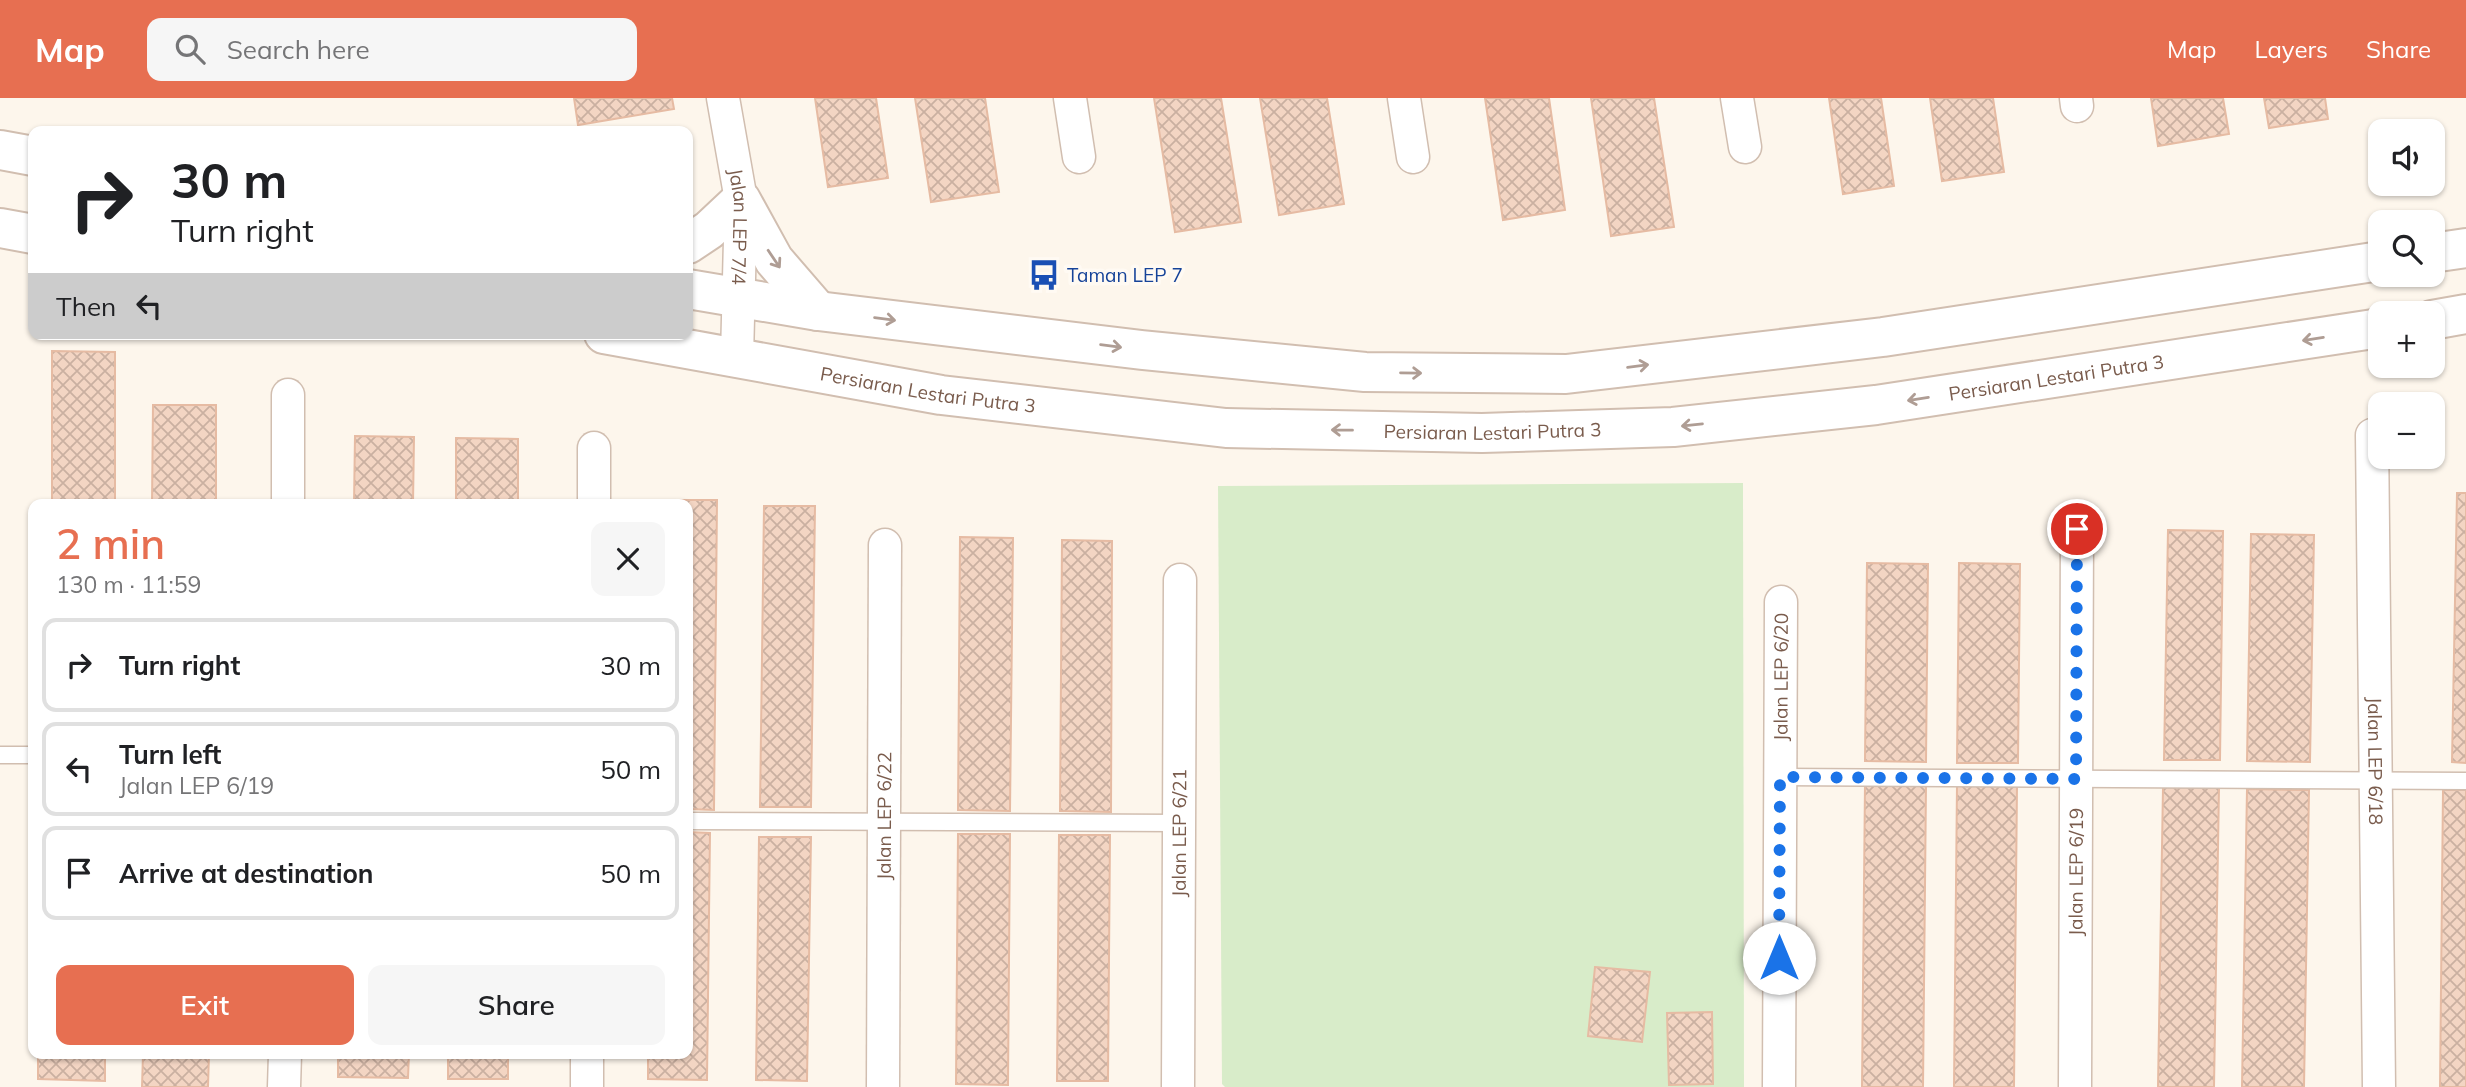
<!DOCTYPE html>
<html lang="en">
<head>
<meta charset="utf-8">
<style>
  body { margin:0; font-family:Mulish,sans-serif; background:#f6f6f6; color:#202124; height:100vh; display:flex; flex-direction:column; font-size:26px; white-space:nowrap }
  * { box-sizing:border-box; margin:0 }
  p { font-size:23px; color:#757577 }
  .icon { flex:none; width:38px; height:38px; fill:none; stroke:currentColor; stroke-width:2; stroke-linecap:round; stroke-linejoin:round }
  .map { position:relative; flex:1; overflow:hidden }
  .side { position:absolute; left:28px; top:401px; width:665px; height:560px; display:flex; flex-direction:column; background:#fff; border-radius:14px; box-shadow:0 2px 5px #0004 }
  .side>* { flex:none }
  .top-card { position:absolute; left:28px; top:28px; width:665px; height:214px; border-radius:14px; box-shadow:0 2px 5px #0004; background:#fff; color:#202124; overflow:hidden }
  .tools { position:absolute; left:2368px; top:21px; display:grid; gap:14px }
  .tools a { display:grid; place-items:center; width:77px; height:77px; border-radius:14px; background:#fff; box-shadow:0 2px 5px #0004; font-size:35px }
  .pin { position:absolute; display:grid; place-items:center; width:60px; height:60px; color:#fff; margin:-30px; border:4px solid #fff; border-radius:50%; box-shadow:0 2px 7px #0007 }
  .me { position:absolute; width:77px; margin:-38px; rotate:0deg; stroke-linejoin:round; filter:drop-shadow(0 0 5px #0008) }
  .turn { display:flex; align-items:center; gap:24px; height:147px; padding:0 28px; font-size:32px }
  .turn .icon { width:91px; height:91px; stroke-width:2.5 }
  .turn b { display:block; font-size:49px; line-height:60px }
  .then { display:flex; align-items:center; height:66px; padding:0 28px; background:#0003; gap:14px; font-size:26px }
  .round { display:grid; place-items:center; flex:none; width:74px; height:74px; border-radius:14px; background:#f6f6f6 }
  .head { display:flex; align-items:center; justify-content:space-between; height:119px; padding:0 28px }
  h1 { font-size:42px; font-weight:600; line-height:52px; color:#e76f51 }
  .cta { display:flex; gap:14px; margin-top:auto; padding:14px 28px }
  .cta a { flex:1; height:80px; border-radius:14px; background:#e76f51; color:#fff; font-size:28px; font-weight:600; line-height:80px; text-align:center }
  .cta a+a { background:#f6f6f6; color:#202124 }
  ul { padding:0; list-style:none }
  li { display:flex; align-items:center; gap:21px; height:94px; margin:0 14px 10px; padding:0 14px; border:4px solid #e0e0e0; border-radius:14px }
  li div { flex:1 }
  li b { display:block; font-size:26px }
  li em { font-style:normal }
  header { display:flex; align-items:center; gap:42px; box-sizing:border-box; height:98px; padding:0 35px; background:#e76f51; color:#fff }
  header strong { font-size:33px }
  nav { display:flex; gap:38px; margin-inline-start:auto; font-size:24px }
  .search { width:490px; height:63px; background:#f6f6f6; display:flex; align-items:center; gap:18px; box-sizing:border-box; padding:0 24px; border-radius:14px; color:#757577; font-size:26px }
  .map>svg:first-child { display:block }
</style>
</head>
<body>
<header>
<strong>Map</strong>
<div class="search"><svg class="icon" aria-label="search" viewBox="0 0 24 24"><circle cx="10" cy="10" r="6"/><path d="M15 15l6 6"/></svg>Search here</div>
<nav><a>Map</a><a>Layers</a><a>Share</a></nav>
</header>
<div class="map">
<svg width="2466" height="989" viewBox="0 0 2466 989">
  <defs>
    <pattern id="building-cross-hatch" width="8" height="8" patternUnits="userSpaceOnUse" patternTransform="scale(1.75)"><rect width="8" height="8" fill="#f3d5c3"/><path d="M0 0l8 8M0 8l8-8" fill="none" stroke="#cab0a1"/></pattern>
  </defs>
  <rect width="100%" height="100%" fill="#fdf6ec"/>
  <!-- green -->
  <polygon fill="#d8ecc9" points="1743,385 1744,989 1225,989 1222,986 1218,388"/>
  <!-- building -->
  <g fill="url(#building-cross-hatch)" stroke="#e6bba3" stroke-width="2">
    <polygon points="574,0 672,0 674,11 578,27"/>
    <polygon points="815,0 876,0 888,80 828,89"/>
    <polygon points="915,0 985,0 999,94 931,104"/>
    <polygon points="1154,0 1221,0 1241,124 1175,134"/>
    <polygon points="1260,0 1327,0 1344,106 1279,117"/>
    <polygon points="1485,0 1549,0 1565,112 1503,122"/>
    <polygon points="1591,0 1654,0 1674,129 1611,138"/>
    <polygon points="1829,0 1881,0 1894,88 1843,96"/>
    <polygon points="1930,0 1993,0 2004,74 1942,83"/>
    <polygon points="2151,0 2223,0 2229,36 2158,48"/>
    <polygon points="2264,0 2325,0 2328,21 2269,30"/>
    <polygon points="52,253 115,254 115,406 52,406"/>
    <polygon points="153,307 216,307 216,406 152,406"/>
    <polygon points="355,338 414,339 413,406 354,406"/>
    <polygon points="456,340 518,341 518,406 456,406"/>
    <polygon points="2457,395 2466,395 2466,665 2452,664"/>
    <polygon points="648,402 717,402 714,712 688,711 688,406 648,406"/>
    <polygon points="764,408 815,408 811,709 760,709"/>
    <polygon points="2168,432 2223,433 2220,662 2164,662"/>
    <polygon points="2251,436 2314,437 2310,664 2247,663"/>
    <polygon points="960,439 1013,440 1010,713 958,712"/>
    <polygon points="1062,442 1112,443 1111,714 1060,713"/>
    <polygon points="1867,465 1928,466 1926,664 1865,663"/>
    <polygon points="1959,465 2020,466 2018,665 1957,665"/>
    <polygon points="1865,686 1926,687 1923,989 1862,989"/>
    <polygon points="1957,687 2017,688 2014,989 1954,989"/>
    <polygon points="2163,689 2219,690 2214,989 2158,989"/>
    <polygon points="2247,691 2309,692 2304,989 2242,989"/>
    <polygon points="2443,692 2466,692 2466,989 2440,989"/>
    <polygon points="688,734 710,735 707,982 648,981 648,956 688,956"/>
    <polygon points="958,736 1010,736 1008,987 956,986"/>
    <polygon points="1059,737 1110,737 1108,983 1057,983"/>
    <polygon points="759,739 811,739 807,983 756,982"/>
    <polygon points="1595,869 1650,874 1642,944 1588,938"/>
    <polygon points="1712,914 1713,986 1669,987 1667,915"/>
    <polygon points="38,956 105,956 105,983 38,981"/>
    <polygon points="143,956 209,956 208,989 142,989"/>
    <polygon points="338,956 409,956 408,980 338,979"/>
    <rect x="448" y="956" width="60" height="25"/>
  </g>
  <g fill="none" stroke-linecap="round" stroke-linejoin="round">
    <defs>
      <g id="service">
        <polyline points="0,657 33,657"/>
        <polyline points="1780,679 2466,683"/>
        <polyline points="688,723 1179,725"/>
      </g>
      <g id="minor">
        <path id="s1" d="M723 0 741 102 737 259"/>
        <polyline points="1070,0 1079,59"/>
        <polyline points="1404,0 1413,59"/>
        <polyline points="1737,0 1745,49"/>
        <polyline points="2076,0 2077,8"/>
        <path id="s2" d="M2372 337 2379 989"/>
        <polyline points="288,406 288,297"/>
        <polyline points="594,406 594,350"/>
        <polyline points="284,989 285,956"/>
        <polyline points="587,989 587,956"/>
        <path id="s3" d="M883 989 885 447"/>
        <path id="s4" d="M1178 989 1180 482"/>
        <path id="s5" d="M1779 989 1781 504"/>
        <path id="s6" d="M2075 989 2077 431"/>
      </g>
      <g id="tertiary">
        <polyline points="0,52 33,58"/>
        <polyline points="0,130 33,136"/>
        <polyline points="688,146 709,132 741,102 774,162 818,213"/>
        <polyline points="2432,155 2466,150"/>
        <polyline points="688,191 818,213 1142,252 1365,274 1566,276 1883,239 2380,163"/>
        <polyline points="2432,222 2466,216"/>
        <path id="s7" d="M604 236 941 297 1226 330 1482 335 1673 329 1876 307 2380 230"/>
      </g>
    </defs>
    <!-- service casing -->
    <use href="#service" stroke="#d1beb0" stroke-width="19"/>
    <!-- minor casing -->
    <use href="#minor" stroke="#d1beb0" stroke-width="35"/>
    <!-- tertiary casing -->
    <use href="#tertiary" stroke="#d1beb0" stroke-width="42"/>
    <!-- service -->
    <use href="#service" stroke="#fff" stroke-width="16"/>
    <!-- minor -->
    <use href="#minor" stroke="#fff" stroke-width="32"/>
    <!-- tertiary -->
    <use href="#tertiary" stroke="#fff" stroke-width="38"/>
  </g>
  <!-- one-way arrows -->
  <defs><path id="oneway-shaft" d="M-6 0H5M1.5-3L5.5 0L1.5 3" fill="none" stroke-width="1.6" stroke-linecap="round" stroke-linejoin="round" transform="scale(1.75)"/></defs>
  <g stroke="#af9d94">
    <use href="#oneway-shaft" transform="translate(774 161) rotate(56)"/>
    <use href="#oneway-shaft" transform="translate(885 221) rotate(7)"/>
    <use href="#oneway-shaft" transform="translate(2313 241) rotate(171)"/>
    <use href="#oneway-shaft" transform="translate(1111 248) rotate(7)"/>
    <use href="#oneway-shaft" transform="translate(1638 268) rotate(-7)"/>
    <use href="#oneway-shaft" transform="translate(1411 275) rotate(1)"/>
    <use href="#oneway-shaft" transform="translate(1918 301) rotate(171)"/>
    <use href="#oneway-shaft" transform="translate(1692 327) rotate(174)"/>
    <use href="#oneway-shaft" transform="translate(1342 332) rotate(-179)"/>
  </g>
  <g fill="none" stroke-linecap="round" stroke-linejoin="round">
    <!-- route -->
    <polyline stroke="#1a73e8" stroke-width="12" stroke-dasharray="0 21.6" points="1779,860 1780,679 2076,681 2077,431"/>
  </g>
  <!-- icons -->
  <defs>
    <symbol id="bus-bare" viewBox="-9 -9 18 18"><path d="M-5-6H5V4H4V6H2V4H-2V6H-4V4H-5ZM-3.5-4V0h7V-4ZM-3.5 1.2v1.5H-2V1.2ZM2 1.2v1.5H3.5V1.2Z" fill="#1a4fb4" stroke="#fffaf3" stroke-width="2.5" paint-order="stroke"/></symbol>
  </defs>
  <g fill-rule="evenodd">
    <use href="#bus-bare" x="1022" y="155" width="44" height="44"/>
  </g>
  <g text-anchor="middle" stroke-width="7" stroke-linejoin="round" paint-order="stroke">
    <!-- street labels -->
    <g font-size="19" fill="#7a5c4d" stroke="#fffaf3">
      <text dy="7" stroke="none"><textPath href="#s1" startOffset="130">Jalan LEP 7/4</textPath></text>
      <text dy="7" stroke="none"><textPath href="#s7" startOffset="1463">Persiaran Lestari Putra 3</textPath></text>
      <text dy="7" stroke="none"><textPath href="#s7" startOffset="329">Persiaran Lestari Putra 3</textPath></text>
      <text dy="7" stroke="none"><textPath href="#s7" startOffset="896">Persiaran Lestari Putra 3</textPath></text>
      <text dy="7" stroke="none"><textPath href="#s5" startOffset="410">Jalan LEP 6/20</textPath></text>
      <text dy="7" stroke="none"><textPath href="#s2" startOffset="326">Jalan LEP 6/18</textPath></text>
      <text dy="7" stroke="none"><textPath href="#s3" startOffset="271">Jalan LEP 6/22</textPath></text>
      <text dy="7" stroke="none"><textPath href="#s4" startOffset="254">Jalan LEP 6/21</textPath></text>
      <text dy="7" stroke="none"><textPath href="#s6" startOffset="215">Jalan LEP 6/19</textPath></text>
    </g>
    <!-- transit labels -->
    <g font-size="19" fill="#164399" stroke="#fffaf3" text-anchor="start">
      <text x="1067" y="184">Taman LEP 7</text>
    </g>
  </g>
</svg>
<div class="tools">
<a><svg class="icon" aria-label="sound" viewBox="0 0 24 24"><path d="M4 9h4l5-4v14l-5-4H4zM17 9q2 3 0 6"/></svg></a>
<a><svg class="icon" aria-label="search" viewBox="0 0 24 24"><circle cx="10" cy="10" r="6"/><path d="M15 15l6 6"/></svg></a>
<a>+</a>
<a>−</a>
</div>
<div class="pin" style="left:2077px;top:431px;background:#d93025"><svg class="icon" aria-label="arrive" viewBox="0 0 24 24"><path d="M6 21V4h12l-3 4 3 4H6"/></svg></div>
<svg class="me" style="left:1779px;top:860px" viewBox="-20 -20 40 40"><circle r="19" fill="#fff"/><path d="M0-13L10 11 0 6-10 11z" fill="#1a73e8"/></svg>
<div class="top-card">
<div class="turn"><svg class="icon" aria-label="right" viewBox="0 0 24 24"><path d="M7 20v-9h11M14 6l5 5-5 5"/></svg><div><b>30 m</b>Turn right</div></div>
<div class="then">Then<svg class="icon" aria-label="left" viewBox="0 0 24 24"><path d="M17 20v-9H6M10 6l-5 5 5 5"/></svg></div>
</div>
<section class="side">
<div class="head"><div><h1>2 min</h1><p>130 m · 11:59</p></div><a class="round"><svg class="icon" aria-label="close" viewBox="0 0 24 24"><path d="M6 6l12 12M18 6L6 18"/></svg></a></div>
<ul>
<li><svg class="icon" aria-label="right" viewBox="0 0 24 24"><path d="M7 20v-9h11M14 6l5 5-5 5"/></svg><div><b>Turn right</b></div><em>30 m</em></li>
<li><svg class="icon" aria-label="left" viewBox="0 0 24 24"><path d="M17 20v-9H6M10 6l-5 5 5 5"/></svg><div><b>Turn left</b><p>Jalan LEP 6/19</p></div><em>50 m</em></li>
<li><svg class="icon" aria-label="arrive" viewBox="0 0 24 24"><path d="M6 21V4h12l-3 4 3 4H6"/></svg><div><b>Arrive at destination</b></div><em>50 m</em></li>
</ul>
<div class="cta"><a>Exit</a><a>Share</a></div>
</section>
</div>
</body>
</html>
